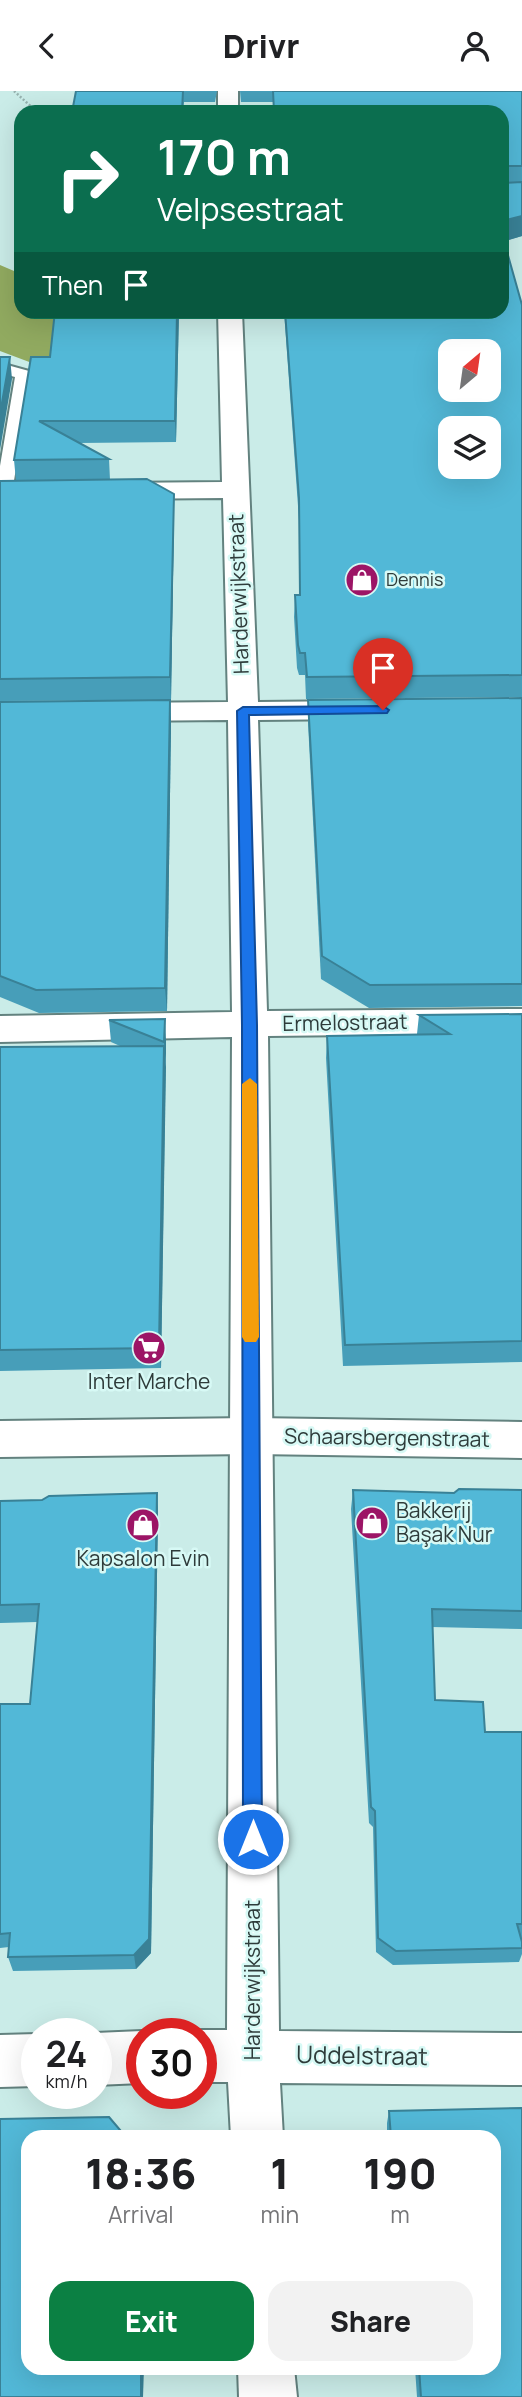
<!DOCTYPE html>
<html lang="en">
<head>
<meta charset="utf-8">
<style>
  body { margin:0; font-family:Manrope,sans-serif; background:#f2f2f2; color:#202124; height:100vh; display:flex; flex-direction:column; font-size:26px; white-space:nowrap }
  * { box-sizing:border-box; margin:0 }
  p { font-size:23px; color:#757577 }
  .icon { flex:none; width:38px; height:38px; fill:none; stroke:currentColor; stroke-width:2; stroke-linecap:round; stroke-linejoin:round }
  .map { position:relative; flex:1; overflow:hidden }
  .side { position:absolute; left:21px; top:2039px; width:480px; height:245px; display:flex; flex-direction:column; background:#fff; border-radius:21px; box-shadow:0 7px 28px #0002 }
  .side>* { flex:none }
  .guide { position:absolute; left:14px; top:14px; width:495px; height:214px; border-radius:21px; box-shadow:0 7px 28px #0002; background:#0b6e4f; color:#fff; overflow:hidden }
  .needle { width:46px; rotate:29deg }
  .controls { position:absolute; left:438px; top:248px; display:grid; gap:14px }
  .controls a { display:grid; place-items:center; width:63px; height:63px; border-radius:14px; background:#fff; box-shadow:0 7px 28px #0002; font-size:35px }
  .speed { position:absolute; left:21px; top:1927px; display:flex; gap:14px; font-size:35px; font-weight:700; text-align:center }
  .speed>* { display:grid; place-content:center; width:91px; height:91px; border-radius:50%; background:#fff; box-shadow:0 7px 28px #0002; line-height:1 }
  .speed small { font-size:18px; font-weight:400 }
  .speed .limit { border:10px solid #d22; background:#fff; color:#111 }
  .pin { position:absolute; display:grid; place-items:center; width:60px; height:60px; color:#fff; margin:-72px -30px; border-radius:50% 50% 50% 0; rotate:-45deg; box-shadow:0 0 7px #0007 }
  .pin .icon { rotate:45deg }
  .me { position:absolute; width:77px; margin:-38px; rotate:0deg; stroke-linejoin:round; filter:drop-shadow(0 0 5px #0008) }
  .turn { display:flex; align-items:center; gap:24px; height:147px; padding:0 28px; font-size:32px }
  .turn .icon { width:91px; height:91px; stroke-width:2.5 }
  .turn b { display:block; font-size:49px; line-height:60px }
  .then { display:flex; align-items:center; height:66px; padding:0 28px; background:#0003; gap:14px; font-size:26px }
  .eta { display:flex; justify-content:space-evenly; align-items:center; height:119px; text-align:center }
  .eta b { font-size:42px; font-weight:800; line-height:49px }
  .action { display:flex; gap:14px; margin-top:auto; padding:14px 28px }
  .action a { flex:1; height:80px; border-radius:21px; background:#0b8043; color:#fff; font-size:28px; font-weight:800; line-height:80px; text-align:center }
  .action a+a { background:#f2f2f2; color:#202124 }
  header { display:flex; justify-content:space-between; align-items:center; height:91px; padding:0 28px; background:#fff; font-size:32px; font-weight:800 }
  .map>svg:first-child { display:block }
</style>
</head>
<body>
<header><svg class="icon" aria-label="back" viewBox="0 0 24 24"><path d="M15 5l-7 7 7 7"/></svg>Drivr<svg class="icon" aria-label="person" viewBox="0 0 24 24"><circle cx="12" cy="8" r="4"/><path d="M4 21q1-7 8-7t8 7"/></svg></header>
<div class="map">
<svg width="522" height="2306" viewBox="0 0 522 2306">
  <rect width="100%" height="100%" fill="#caece8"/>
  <!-- forest -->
  <polygon fill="#91aa60" points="0,174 21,183 21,220 79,221 56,281 0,260"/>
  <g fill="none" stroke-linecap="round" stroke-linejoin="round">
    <defs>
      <polygon id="lane" points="0,272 29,280 31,283 12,402 4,407 0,406 0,375 15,286 0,282"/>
      <g id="street">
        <rect x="218" y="0" width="20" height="21"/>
        <polygon points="218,220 242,220 258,611 359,610 370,613 374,619 370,625 359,628 258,629 267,920 522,918 522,942 268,945 279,1940 522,1942 522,1994 280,1992 283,2046 231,2046 228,1991 201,1991 201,1942 193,1942 201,1939 227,1939 232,946 0,951 0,925 232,921 228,629 118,630 107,627 103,621 107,615 118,612 228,611 223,407 114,408 105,406 101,400 105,394 114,392 222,391"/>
        <polygon points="142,1940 148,1942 142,1942 142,1992 96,1994 95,1942"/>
        <polygon points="37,1943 37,1995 0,1996 0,1944"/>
        <polygon points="238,2277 294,2277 297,2306 239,2306"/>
      </g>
      <polygon id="secondary" points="251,1327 522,1331 522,1367 251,1363 0,1366 0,1330"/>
    </defs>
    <!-- lane casing -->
    <use href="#lane" stroke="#63827f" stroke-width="4"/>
    <!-- street casing -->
    <use href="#street" stroke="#63827f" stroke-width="4"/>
    <!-- secondary casing -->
    <use href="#secondary" stroke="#63827f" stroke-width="4"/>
    <!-- path -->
    <polyline stroke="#97b2af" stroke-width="2.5" stroke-dasharray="2 2" stroke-linecap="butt" points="14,0 37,21"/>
    <!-- lane -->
    <use href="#lane" fill="#fff" fill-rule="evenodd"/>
    <!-- street -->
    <use href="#street" fill="#fff" fill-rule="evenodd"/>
    <!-- secondary -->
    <use href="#secondary" fill="#fff" fill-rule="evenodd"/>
  </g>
  <!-- wall -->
  <g fill="#479eb9">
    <polygon points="76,0 217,0 215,11 184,11 183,21 72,21"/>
    <polygon points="240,0 522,0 522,145 504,150 522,214 522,606 306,608 305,584 299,584 297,577 294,526 295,504 300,504 299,429 284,220 502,220 502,21 273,21 273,11 241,11"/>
    <polygon points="55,220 179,220 176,351 79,352 109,368 110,389 174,403 174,425 171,609 0,610 0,390 16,390 14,369 50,266"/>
    <polygon points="522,607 522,915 369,917 321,888 308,631 308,609"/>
    <polygon points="170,609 171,632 167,920 39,922 0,906 0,611"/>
    <polygon points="522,923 522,1271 343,1275 326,967 327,945 417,943 419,924"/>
    <polygon points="109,929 166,950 161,1277 0,1280 0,956 120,955 111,951"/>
    <polygon points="353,1399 454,1402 522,1399 522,1538 432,1536 435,1609 485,1641 522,1641 522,1863 519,1871 393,1874 376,1861 373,1736 369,1732 351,1418"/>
    <polygon points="157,1402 158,1421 151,1862 136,1878 13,1880 8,1866 9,1856 0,1857 0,1613 30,1613 37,1531 0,1532 0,1410 42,1409"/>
    <polygon points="522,2017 522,2306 417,2306 415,2277 494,2277 494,2046 387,2046 387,2032 389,2020"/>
  </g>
  <!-- shaded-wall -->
  <g fill="#398196">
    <polygon points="522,125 522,145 502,151 502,130"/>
    <polygon points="177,220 179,220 176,351 175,330"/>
    <polygon points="10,266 12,288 0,359 0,323"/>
    <polygon points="174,403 174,425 171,609 170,586"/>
    <polygon points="170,609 171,632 167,920 165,897"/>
    <polygon points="165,928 166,950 166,974 164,951"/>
    <polygon points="164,955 166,976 161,1277 159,1257"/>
    <polygon points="157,1402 158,1421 151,1862 136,1878 134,1864"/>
    <polygon points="141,2277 144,2277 143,2306 141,2306"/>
  </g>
  <!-- building -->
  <g fill="#52b8d7" stroke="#398196" stroke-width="2" fill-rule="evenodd">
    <polygon points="76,0 183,0 182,21 72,21"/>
    <polygon points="273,0 522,0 522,75 502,75 502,21 274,21"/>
    <polygon points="522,91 522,125 502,130 502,92"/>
    <path d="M502 143 522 214V584L307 586 305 562H300L298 554 295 504H300L299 407 285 220H502ZM450 261H488V299H450ZM450 338H488V376H450Z"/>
    <polygon points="55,220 177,220 175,330 39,330 109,368 14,369 31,266 50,266"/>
    <polygon points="0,266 10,266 0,323"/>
    <polygon points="147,388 174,403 170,586 0,588 0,390"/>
    <polygon points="522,607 522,893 370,894 322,865 308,609"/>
    <polygon points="170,609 165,897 36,899 0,885 0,611"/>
    <polygon points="522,923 522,1250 345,1254 327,945 450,943 419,924"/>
    <polygon points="165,928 164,951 109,929"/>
    <polygon points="164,955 159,1257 0,1259 0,956"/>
    <polygon points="459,1398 522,1399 522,1520 432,1518 435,1609 483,1611 485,1641 522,1641 522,1833 517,1833 522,1851 522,1857 396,1860 378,1847 375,1720 371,1716 353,1399 454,1402"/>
    <polygon points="157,1402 149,1848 134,1864 8,1866 10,1842 0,1843 0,1613 30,1613 39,1513 0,1514 0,1410 42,1409 49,1405"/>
    <polygon points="522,2017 522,2306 421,2306 419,2277 494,2277 494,2046 391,2046 389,2020"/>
    <polygon points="109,2026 126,2046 28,2046 28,2277 141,2277 141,2306 0,2306 0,2028"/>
  </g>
  <!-- route -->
  <polygon fill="#1a73e8" stroke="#114b97" stroke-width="2" points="383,615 389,619 387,622 249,624 257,934 262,1748 260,1755 253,1758 245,1755 243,1748 242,934 237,620 243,616"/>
  <!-- slow -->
  <polygon fill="#f59e0b" points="250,987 257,993 259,1246 256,1251 245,1251 242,1246 242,993"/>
  <!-- icons -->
  <defs>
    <symbol id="shop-disc" viewBox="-11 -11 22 22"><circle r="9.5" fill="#9c1566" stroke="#d7f9f5"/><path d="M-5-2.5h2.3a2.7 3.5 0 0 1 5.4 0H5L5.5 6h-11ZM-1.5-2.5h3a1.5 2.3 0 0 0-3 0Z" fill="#fff"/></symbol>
    <symbol id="supermarket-disc" viewBox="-11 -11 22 22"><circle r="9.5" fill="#9c1566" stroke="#d7f9f5"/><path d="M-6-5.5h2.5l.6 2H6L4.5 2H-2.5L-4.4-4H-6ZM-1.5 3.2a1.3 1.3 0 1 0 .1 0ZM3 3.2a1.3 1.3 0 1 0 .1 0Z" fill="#fff"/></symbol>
  </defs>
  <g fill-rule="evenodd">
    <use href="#shop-disc" x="343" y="470" width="38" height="38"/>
    <use href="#supermarket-disc" x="130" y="1238" width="38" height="38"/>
    <use href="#shop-disc" x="353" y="1413" width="38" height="38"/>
    <use href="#shop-disc" x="124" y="1415" width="38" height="38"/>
  </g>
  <g text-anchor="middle" stroke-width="5" stroke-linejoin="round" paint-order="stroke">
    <!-- far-poi labels -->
    <g font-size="18" fill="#2e3b3a" stroke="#d7f9f5" text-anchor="start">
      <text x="386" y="495">Dennis</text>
    </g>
    <!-- street labels -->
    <g font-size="21" fill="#2e3b3a" stroke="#d7f9f5">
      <text transform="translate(239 503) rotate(-92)" y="7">Harderwijkstraat</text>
      <text transform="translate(345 932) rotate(-1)" y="7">Ermelostraat</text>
      <text transform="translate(387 1347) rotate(1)" y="7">Schaarsbergenstraat</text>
      <text transform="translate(253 1889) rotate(-90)" y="7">Harderwijkstraat</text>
    </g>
    <!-- poi labels -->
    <g font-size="21" fill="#2e3b3a" stroke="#d7f9f5">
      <text x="149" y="1298">Inter Marche</text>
      <text x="396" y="1427" text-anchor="start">Bakkerij<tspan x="396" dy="24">Başak Nur</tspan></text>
      <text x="143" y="1475">Kapsalon Evin</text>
    </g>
    <!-- near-street labels -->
    <g font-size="24" fill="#2e3b3a" stroke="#d7f9f5">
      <text transform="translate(362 1965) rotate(1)" y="8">Uddelstraat</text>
    </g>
  </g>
</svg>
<div class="controls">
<a><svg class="needle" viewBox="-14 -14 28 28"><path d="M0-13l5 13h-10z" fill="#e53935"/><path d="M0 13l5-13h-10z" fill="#757577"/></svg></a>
<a><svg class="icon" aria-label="layers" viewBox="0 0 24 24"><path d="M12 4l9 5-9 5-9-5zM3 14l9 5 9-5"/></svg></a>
</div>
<div class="speed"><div>24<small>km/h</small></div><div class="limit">30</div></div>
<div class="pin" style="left:383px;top:619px;background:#d93025"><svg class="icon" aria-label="arrive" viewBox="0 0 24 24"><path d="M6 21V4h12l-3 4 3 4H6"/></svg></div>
<svg class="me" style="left:253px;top:1748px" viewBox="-20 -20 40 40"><circle r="17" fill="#1a73e8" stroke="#fff" stroke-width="3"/><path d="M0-11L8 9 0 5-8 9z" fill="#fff"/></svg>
<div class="guide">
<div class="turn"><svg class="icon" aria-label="right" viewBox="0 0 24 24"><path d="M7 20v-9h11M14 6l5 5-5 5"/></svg><div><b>170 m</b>Velpsestraat</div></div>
<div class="then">Then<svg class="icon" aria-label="arrive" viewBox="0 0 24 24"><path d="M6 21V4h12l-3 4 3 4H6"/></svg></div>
</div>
<section class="side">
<div class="eta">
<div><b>18:36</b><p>Arrival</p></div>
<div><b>1</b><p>min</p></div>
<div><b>190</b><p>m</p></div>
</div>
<div class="action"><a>Exit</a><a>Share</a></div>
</section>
</div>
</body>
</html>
